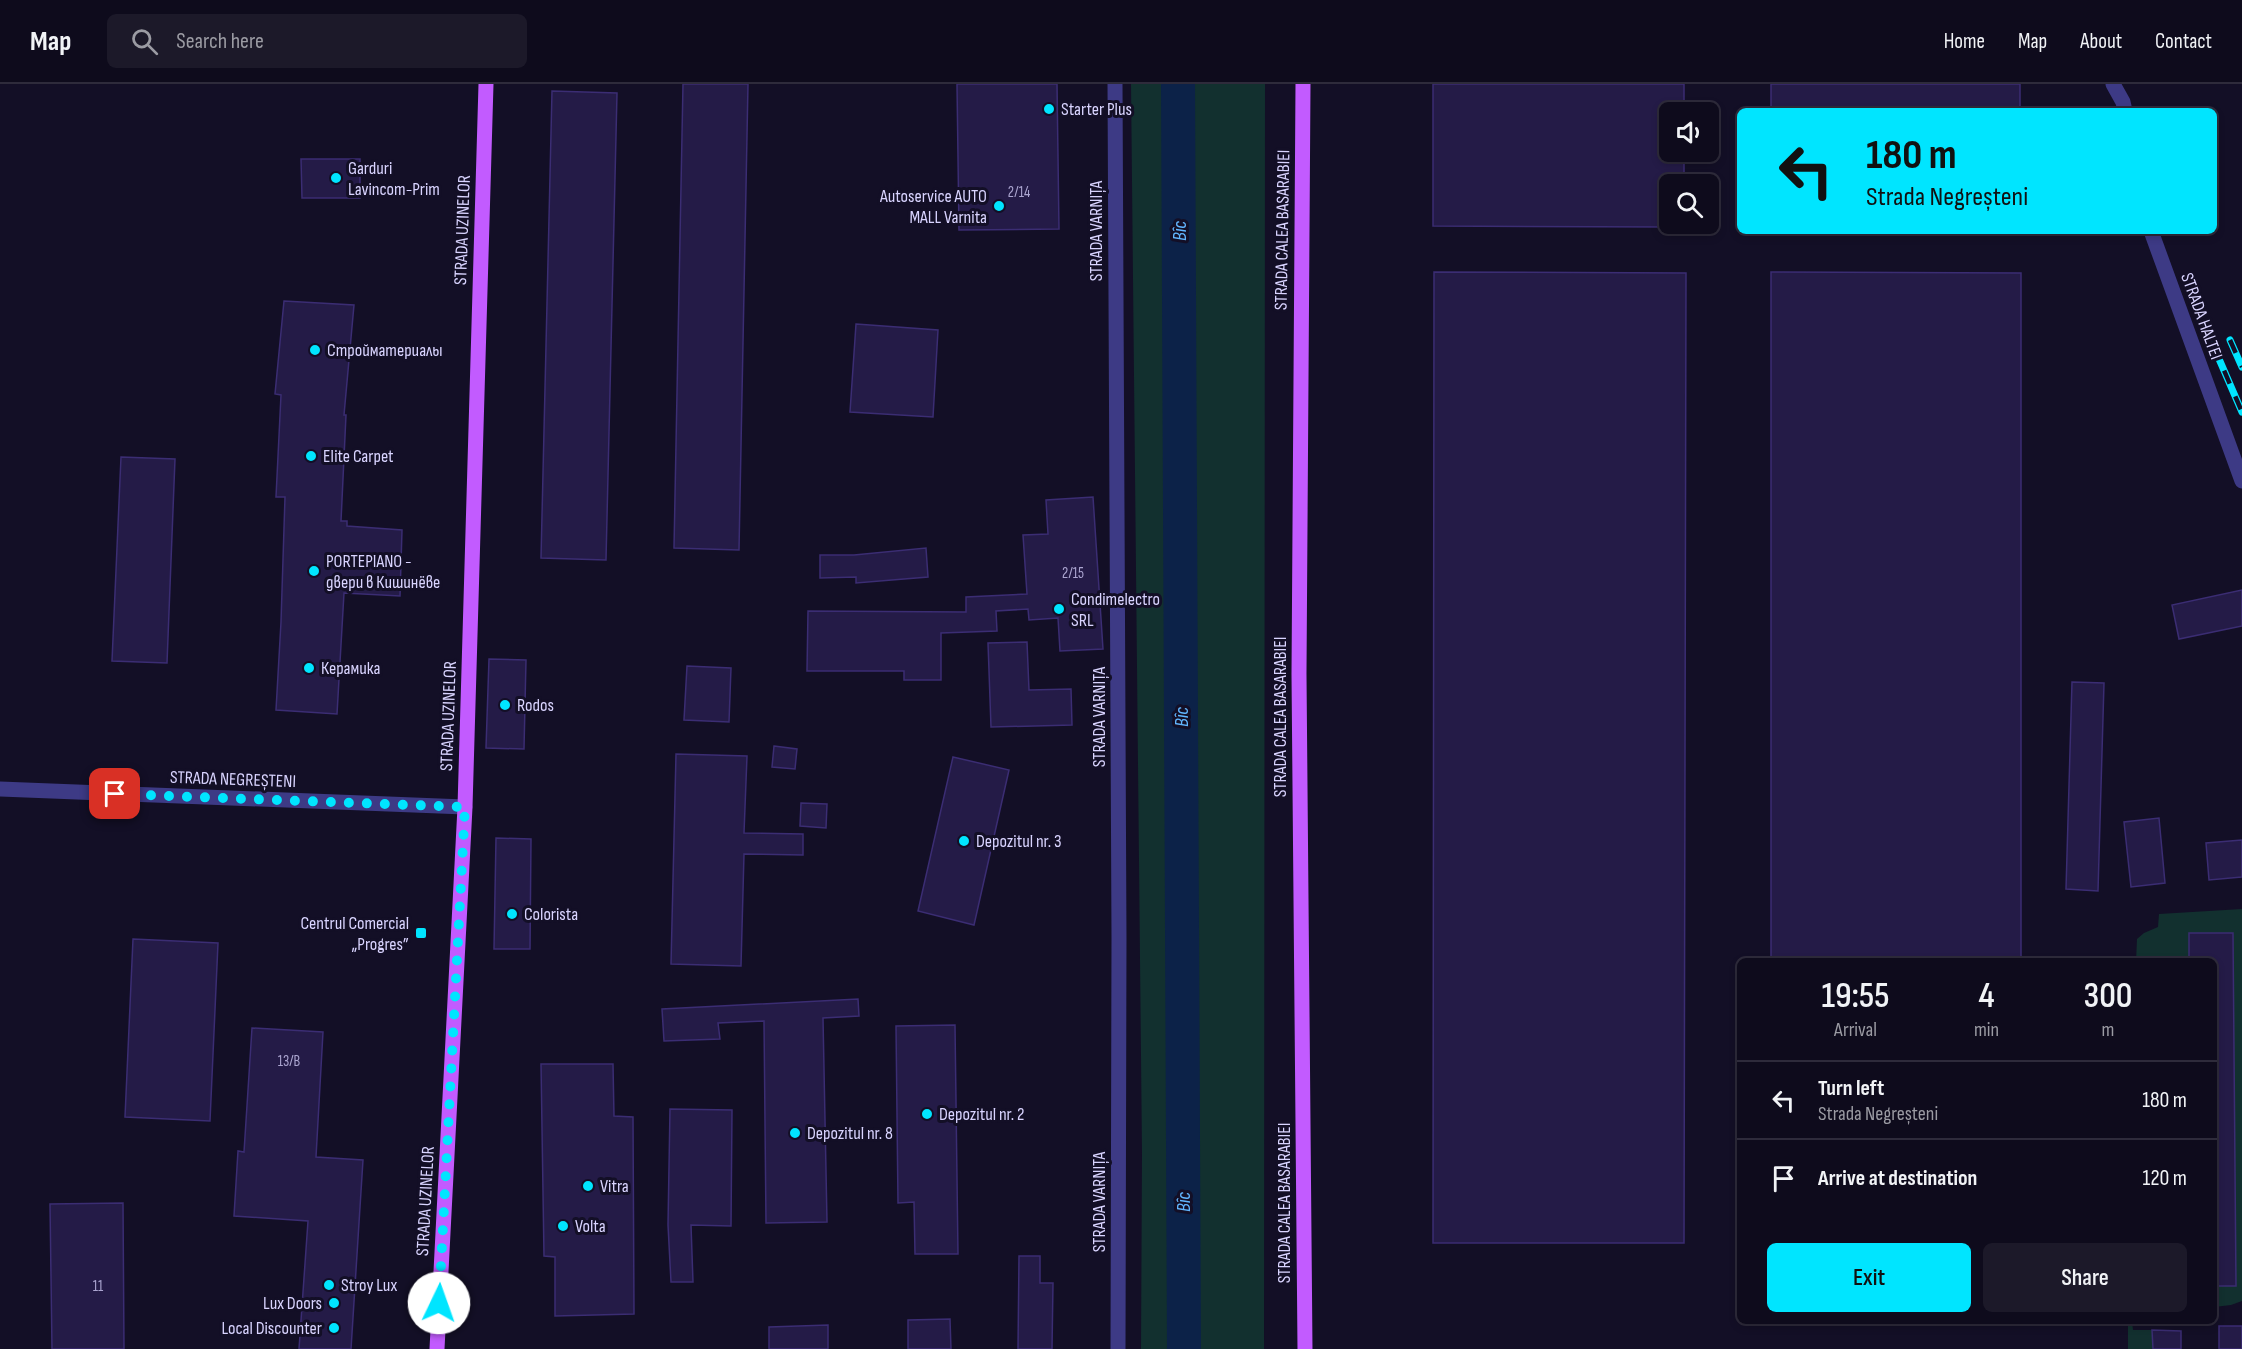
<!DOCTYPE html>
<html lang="en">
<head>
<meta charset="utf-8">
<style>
  body { margin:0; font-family:"Sofia Sans Condensed",sans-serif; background:#1c1929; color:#f1f3f6; height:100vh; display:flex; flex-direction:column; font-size:22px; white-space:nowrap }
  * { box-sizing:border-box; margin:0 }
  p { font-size:20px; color:#9b9ba3 }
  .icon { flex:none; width:33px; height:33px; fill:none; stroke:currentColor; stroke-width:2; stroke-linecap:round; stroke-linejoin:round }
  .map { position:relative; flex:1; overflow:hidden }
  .details { position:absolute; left:1737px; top:874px; width:480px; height:366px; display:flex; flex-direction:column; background:#0e0b1c; border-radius:9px; box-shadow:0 3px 9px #0003,0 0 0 2px #2e2b3b }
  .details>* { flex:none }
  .banner { position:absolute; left:1737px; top:24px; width:480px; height:126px; border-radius:9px; box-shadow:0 3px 9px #0003,0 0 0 2px #2e2b3b; background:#00e5ff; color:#111; overflow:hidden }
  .controls { position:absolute; left:1659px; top:18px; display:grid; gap:12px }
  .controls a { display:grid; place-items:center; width:60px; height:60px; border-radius:9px; background:#0e0b1c; box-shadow:0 3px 9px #0003,0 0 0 2px #2e2b3b; font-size:30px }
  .pin { position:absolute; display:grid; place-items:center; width:51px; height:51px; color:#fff; margin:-26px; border-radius:12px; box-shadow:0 3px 9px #0006 }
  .me { position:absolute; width:66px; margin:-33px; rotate:3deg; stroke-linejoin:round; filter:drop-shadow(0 0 4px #0008) }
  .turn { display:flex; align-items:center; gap:21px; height:126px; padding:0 30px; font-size:27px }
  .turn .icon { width:78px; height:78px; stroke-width:2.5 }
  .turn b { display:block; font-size:42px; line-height:51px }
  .eta { display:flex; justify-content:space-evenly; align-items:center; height:102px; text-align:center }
  .eta b { font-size:36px; font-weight:600; line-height:42px }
  .action { display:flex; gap:12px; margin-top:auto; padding:12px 30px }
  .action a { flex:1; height:69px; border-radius:9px; background:#00e5ff; color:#111; font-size:24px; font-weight:600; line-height:69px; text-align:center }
  .action a+a { background:#1c1929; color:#f1f3f6 }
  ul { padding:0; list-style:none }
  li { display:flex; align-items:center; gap:18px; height:78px; padding:0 30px; border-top:2px solid #2e2b3b }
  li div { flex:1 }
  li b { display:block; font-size:22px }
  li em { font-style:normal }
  header { display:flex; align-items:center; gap:36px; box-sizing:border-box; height:84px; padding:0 30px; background:#0e0b1c; border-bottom:2px solid #2e2b3b }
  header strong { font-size:28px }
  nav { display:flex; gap:33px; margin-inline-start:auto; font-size:21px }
  .search { width:420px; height:54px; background:#1c1929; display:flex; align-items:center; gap:15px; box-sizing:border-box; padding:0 21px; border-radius:9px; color:#9b9ba3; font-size:22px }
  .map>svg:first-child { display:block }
</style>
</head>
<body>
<header>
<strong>Map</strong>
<div class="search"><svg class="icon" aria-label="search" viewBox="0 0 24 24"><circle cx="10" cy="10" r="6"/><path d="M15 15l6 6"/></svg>Search here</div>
<nav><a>Home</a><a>Map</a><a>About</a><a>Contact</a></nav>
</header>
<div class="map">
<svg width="2242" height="1265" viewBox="0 0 2242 1265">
  <rect width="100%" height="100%" fill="#130f26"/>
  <!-- green -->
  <g fill="#12302f">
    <polygon points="1131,0 1265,0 1264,1265 1141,1265 1142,1069"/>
    <polygon points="2242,825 2242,1217 2231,1221 2214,1223 2214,878 2136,878 2137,855 2144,849 2158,843 2159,830"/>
    <polygon points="2128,1238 2132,1238 2133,1246 2152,1246 2153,1265 2128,1265"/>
  </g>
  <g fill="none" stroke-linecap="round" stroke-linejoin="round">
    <!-- river -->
    <polyline stroke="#0c2248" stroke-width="34" points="1178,0 1184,1265"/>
  </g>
  <!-- building -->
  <g fill="#241b47" stroke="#3b2d73" stroke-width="1.5">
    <polygon points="683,0 748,0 739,466 674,464"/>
    <polygon points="957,0 1057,0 1059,145 959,146"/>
    <polygon points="1433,0 1684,0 1684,28 1670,28 1670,68 1684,68 1684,100 1670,100 1670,143 1433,142"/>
    <rect x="1771" y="0" width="249" height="27"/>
    <polygon points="552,7 617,9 606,476 541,474"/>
    <polygon points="301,75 360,75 360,114 302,114"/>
    <polygon points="1434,188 1686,189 1684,1159 1433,1159"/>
    <polygon points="1771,188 2021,189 2021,878 1771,878"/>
    <polygon points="284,217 354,221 344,331 346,331 341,437 347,437 347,442 402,446 400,512 344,509 337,630 276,626 281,538 285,413 276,413 281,311 275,310"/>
    <polygon points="856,240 938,246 933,333 850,328"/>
    <polygon points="121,373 175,375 167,579 112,577"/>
    <polygon points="1093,413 1103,565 1060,567 1058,534 1029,536 1028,525 996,527 997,547 941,549 941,596 904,596 904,587 807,587 808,527 966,528 966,513 1027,510 1023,451 1048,450 1046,416"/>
    <polygon points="926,464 928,493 856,499 856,493 820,494 820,471 854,471"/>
    <polygon points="2242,506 2242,542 2179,555 2172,521"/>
    <polygon points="1027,558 1029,606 1071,605 1072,641 991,643 988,559"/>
    <polygon points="489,575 526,576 524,665 486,664"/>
    <polygon points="687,582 731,584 729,638 684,636"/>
    <polygon points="2072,598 2104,599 2098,807 2066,805"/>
    <polygon points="774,662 797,665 795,685 772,683"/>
    <polygon points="676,670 747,672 744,749 803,750 803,771 744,770 741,882 671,880"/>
    <polygon points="953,673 1009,686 974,841 918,827"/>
    <polygon points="801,719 827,720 826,744 800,742"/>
    <polygon points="2159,734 2165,799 2131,803 2124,738"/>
    <polygon points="496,754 531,755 530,865 494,865"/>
    <polygon points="2242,756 2242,793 2209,796 2206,759"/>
    <polygon points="2189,849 2233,849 2236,1202 2214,1202 2214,878 2189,878"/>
    <polygon points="133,855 218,859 210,1037 125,1033"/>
    <polygon points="858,915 859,932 823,934 827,1138 766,1139 764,937 718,939 720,955 664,957 662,925"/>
    <polygon points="955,941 958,1170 915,1170 914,1118 898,1119 896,942"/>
    <polygon points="252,944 323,948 316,1073 363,1076 351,1265 299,1265 308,1137 234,1132 238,1067 244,1068"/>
    <polygon points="541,980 613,980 614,1032 633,1033 634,1230 555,1232 555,1173 544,1172"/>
    <polygon points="670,1025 732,1026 731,1142 691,1141 693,1198 671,1198 668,1141"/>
    <polygon points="123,1119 124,1265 52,1265 50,1120"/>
    <polygon points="1019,1172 1040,1172 1040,1199 1053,1199 1052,1265 1018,1265"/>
    <polygon points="950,1235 951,1265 908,1265 908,1236"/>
    <polygon points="828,1241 828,1265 769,1265 769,1243"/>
    <rect x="2219" y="1242" width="23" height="23"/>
    <polygon points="2152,1246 2181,1247 2181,1265 2153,1265"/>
  </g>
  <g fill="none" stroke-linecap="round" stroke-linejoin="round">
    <!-- minor -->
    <g stroke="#3d3a85" stroke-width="15">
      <polyline points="1115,0 1119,854 1118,1265"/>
      <polyline points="2113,0 2123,18 2125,27"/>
      <polyline points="2151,147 2242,397"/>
      <polyline points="0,705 465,723"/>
    </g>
    <!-- major -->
    <g stroke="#c25bff" stroke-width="15">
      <polyline points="1303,0 1299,590 1305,1265"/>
      <polyline points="437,1265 465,723 486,0"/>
    </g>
    <defs>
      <g id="rail">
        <polyline points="2230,256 2242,283"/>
        <polyline points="2213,261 2242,328"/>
      </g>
    </defs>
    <!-- rail casing -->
    <use href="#rail" stroke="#00e5ff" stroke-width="7"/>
    <!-- rail -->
    <use href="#rail" stroke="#130f26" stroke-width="4.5" stroke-dasharray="14" stroke-linecap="butt"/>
  </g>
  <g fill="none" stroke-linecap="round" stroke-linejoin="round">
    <!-- route -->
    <polyline stroke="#00e5ff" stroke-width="10" stroke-dasharray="0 18" points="115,710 465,723 439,1219"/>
  </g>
  <!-- markers -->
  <g fill="#00e5ff" stroke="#130f26" stroke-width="2">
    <circle cx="1049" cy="25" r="6"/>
    <circle cx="336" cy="94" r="6"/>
    <circle cx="999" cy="122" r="6"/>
    <circle cx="315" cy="266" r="6"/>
    <circle cx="311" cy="372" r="6"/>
    <circle cx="314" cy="487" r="6"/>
    <circle cx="1059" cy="525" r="6"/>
    <circle cx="309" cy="584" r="6"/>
    <circle cx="505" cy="621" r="6"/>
    <circle cx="964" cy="757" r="6"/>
    <circle cx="512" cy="830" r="6"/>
    <rect x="415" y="843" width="12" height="12" rx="3"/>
    <circle cx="927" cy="1030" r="6"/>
    <circle cx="795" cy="1049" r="6"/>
    <circle cx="588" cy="1102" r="6"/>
    <circle cx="563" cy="1142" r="6"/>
    <circle cx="329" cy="1201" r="6"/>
    <circle cx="334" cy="1219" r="6"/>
    <circle cx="334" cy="1244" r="6"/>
  </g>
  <g text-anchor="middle" stroke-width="6" stroke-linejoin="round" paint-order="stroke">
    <!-- number labels -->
    <g font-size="15" fill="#aca6d1">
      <text x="1019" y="113">2/14</text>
      <text x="1073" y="494">2/15</text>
      <text x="289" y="982">13/B</text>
      <text x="98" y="1207">11</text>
    </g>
    <!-- poi labels -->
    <g font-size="18" fill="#d9d4ff" stroke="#130f26" text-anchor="start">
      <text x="1061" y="31">Starter Plus</text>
      <text x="348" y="90">Garduri<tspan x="348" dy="21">Lavincom-Prim</tspan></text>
      <text x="987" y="118" text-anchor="end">Autoservice AUTO<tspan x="987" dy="21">MALL Varnita</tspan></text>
      <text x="327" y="272">Стройматериалы</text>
      <text x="323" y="378">Elite Carpet</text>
      <text x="326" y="483">PORTEPIANO -<tspan x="326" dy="21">двери в Кишинёве</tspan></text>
      <text x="1071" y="521">Condimelectro<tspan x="1071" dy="21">SRL</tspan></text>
      <text x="321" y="590">Керамика</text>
      <text x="517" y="627">Rodos</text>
      <text x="976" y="763">Depozitul nr. 3</text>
      <text x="524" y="836">Colorista</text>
      <text x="409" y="845" text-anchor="end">Centrul Comercial<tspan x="409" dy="21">„Progres”</tspan></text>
      <text x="939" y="1036">Depozitul nr. 2</text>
      <text x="807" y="1055">Depozitul nr. 8</text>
      <text x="600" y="1108">Vitra</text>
      <text x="575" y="1148">Volta</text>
      <text x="341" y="1207">Stroy Lux</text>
      <text x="322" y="1225" text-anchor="end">Lux Doors</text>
      <text x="322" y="1250" text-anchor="end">Local Discounter</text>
    </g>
    <!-- street labels -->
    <g font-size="18" fill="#d9d4ff" stroke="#130f26">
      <text transform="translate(462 146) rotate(-88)" y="6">STRADA UZINELOR</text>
      <text transform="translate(1282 146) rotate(-89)" y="6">STRADA CALEA BASARABIEI</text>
      <text transform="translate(1096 147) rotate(-90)" y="6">STRADA VARNIȚA</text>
      <text transform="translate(2202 232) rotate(70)" y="6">STRADA HALTEI</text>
      <text transform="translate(448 632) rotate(-88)" y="6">STRADA UZINELOR</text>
      <text transform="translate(1099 633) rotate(-90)" y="6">STRADA VARNIȚA</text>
      <text transform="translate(1280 633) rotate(-90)" y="6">STRADA CALEA BASARABIEI</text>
      <text transform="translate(233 695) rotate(2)" y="6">STRADA NEGREȘTENI</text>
      <text transform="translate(425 1117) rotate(-87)" y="6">STRADA UZINELOR</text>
      <text transform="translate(1099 1118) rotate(-90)" y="6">STRADA VARNIȚA</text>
      <text transform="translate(1284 1119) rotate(-90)" y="6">STRADA CALEA BASARABIEI</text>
    </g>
    <!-- water labels -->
    <g font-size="20" font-style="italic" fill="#62b6ff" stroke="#130f26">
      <text transform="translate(1179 147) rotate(-90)" y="7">Bîc</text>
      <text transform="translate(1181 633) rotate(-90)" y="7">Bîc</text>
      <text transform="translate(1183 1118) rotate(-90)" y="7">Bîc</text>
    </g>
  </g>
</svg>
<div class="controls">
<a><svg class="icon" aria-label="sound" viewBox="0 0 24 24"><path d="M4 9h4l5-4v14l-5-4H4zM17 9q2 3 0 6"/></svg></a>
<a><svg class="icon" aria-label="search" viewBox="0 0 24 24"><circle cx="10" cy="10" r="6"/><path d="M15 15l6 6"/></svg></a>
</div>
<div class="pin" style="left:115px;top:710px;background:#d93025"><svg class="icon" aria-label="arrive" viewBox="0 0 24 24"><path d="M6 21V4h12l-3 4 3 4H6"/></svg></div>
<svg class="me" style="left:439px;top:1219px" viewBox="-20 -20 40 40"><circle r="19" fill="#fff"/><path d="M0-13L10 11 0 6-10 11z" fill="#00e5ff"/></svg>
<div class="banner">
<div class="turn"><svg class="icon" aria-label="left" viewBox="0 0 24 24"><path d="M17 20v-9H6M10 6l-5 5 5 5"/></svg><div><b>180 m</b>Strada Negreșteni</div></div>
</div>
<section class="details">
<div class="eta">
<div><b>19:55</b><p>Arrival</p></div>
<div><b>4</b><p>min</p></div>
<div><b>300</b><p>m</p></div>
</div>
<ul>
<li><svg class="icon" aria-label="left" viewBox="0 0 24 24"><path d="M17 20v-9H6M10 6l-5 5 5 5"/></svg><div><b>Turn left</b><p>Strada Negreșteni</p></div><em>180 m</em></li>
<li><svg class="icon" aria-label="arrive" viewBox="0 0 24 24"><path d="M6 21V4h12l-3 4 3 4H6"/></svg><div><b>Arrive at destination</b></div><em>120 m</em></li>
</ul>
<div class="action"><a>Exit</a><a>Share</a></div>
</section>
</div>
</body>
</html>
